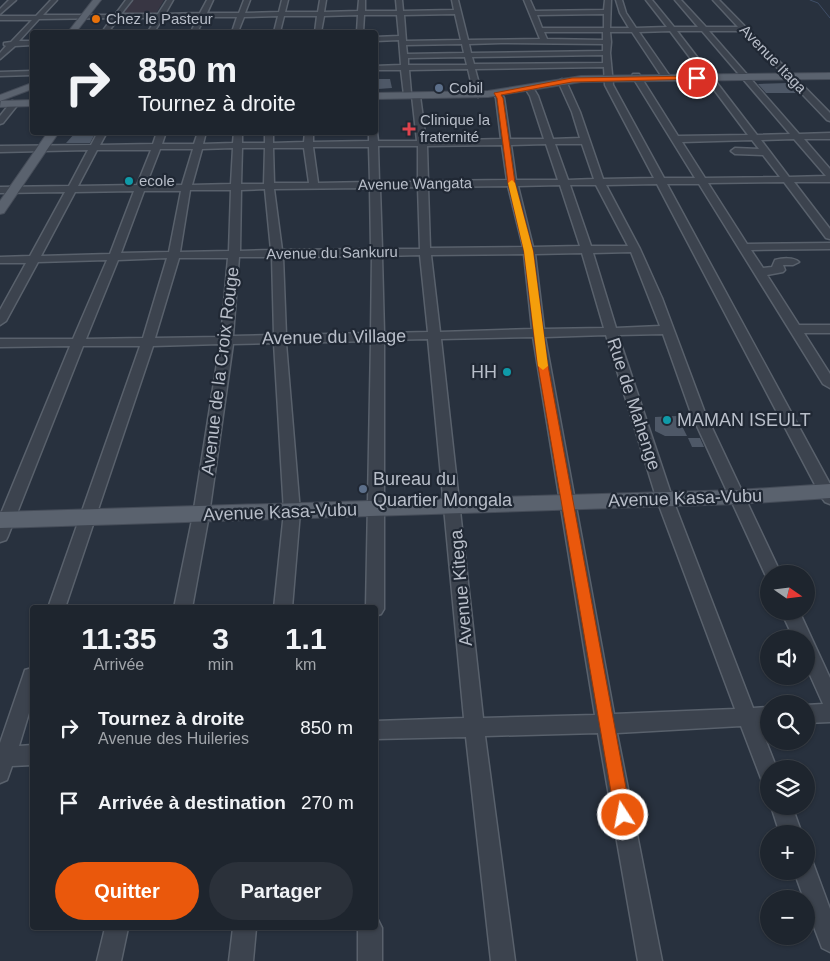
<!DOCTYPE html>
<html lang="fr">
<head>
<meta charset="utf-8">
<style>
  body { margin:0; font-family:Helvetica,sans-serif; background:#2b313a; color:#f1f3f6; height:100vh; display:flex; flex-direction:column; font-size:19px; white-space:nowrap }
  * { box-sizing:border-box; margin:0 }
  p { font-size:16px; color:#a1a5aa }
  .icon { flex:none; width:28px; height:28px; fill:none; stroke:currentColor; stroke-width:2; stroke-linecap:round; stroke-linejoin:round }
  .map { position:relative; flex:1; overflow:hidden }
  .panel { position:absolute; left:30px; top:605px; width:348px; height:325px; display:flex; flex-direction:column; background:#1e252e; border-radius:5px; box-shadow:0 1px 4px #0004,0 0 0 1px #3c424a }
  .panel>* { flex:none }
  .banner { position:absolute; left:30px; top:30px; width:348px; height:105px; border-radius:5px; box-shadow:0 1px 4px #0004,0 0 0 1px #3c424a; background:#1e252e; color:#f1f3f6; overflow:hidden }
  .needle { width:32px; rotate:104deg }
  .controls { position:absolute; left:760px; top:565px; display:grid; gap:10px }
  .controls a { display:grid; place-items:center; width:55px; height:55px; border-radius:50%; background:#1e252e; box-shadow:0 1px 4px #0004,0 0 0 1px #3c424a; font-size:25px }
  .pin { position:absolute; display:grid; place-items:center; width:42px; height:42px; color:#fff; margin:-21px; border:2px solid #fff; border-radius:50%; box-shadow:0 1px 5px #0007 }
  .me { position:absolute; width:55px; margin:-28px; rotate:349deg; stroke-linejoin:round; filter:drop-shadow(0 0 4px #0008) }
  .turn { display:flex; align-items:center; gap:18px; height:105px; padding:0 25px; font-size:22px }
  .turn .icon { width:65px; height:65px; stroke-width:2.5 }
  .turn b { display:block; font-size:35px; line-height:42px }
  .eta { display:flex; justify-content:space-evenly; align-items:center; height:85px; text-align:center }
  .eta b { font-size:30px; font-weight:700; line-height:35px }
  .button { display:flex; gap:10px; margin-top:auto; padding:10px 25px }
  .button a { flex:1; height:58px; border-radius:30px; background:#ea580c; color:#fff; font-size:20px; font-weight:700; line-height:58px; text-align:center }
  .button a+a { background:#2b313a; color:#f1f3f6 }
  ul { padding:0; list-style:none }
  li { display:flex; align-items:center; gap:15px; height:75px; padding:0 25px }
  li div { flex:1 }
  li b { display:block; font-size:19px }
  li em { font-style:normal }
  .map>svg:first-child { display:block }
</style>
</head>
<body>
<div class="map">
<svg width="830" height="961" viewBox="0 0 830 961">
  <rect width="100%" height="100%" fill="#28313e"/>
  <!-- medical -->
  <polygon fill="#383643" points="131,0 164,0 155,15 121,16"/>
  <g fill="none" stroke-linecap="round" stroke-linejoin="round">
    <!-- stream -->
    <polyline stroke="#3f4e66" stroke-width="1" points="810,0 818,3 830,18"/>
  </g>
  <!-- building -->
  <g fill="#4e5867">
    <polygon points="377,79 390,79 392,88 378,89"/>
    <polygon points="789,83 798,93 766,93 758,84"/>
    <polygon points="76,132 96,132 90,143 66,143"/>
    <polygon points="677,416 687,436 665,436 655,431 655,417"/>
    <polygon points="688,438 700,438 704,447 692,447"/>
  </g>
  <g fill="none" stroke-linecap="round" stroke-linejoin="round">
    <defs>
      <g id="minor">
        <polygon points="9,0 16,0 0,14 0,9"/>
        <path d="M51 0H57L43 15H115L126 0H132L121 14H158L167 0H173L165 14 200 13 207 0H213L207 13H239L244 0H250L245 13 279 12 282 0H288L285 12H318L320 0H326L324 12 358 11 359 0H365V11H397L396 0H402L403 11 454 10 452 0H458L468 40 540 39 524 0H530L535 11 604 10 605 0H611L610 28H629L620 13 616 0H622L626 13 636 28 667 27 646 0H652L674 27H698L675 0H681L706 27H738L713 0H719L830 113V121L827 120 742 31H709L799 134 830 133V139H804L830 169V182H794L830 229V239L826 238 784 182 708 183 747 244 830 243V249L751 250 763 268 772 267 775 260C782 258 794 257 799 262L793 265H783L785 270 783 272 767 275 799 325H830V333H804L830 374V388L823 384 699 184H667L830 484V504L825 502 822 498 657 184 606 185 640 249 662 298 705 413 781 574H769V579L765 574 691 413 663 334 618 335 673 500 753 708 769 707V725L760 726 777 769H769V784L762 781 741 726 617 733 662 961H638L598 733 485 736 515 961H491L466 737 375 739V721L464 718 428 339 384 340V609L381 614 375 616V608H366L371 341 286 343 300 512 292 608H274L284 512 274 343 233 344 209 515 192 608H174L193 515 220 344 153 346 65 608H48L140 346H83L8 536 6 540 0 542V516L70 346 0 347V339H73L107 260 38 262 6 321 0 325V310L26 263H0V257L30 256 65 192 0 193V187L69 186 88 150 0 152V146L91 145 98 132H107L100 145 153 144 157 132H166L162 144H194L198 132H206L203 144 233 143 234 132H242V143H265V132H273V143L304 142 305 132H313V142L369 141V132H375V130L377 132 378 141H417L412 96 416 94 420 96 426 141 501 139 496 98 493 93 497 91H500L504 98 510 139H544L530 96 525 88 529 86H532L538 96 553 139 580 138 572 112 558 81 562 79 566 81 580 112 603 179 654 178 605 85 604 67 475 69 482 95 478 97 474 95 468 69 409 70 411 93 404 95 401 70H375V66L401 65 399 40 375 41V37L399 36 397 15H364L363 32H357L358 15 324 16 321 32H315L317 16H284L280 32H274L278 16 244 17 238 32H232L237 17H205L197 32H191L198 17 163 18 154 32H148L156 18H119L108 32H102L112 18 39 19 19 41H32V45L15 46 0 59V53L6 46 4 45V43L11 42 32 20H0V16H36ZM455 14 461 40 406 41 404 15ZM604 14V28H542L537 15ZM670 31 748 135 678 136 639 74H633L632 76 695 178H664L613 85 610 53 611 42 610 32H632L662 77H665L669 75 639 32ZM677 31H702L790 134 757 135ZM544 32H603V40L547 39ZM501 43 603 44V51L471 53 469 44ZM462 44 464 53 407 54 406 45ZM603 55V63L474 64 472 57ZM465 57 467 65H408V58ZM794 139 826 176 789 177 761 140ZM752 140 759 149 735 148 731 151 735 154 763 155 780 177 705 178 682 142ZM546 144 558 180H516L511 145ZM555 144H582L594 179 568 180ZM502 145 507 180 428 181 427 146ZM378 146H418V182H379ZM313 147H369L370 182 318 183ZM233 148 231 184 192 185 202 149ZM242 148H265L264 184H241ZM273 148H304L309 183H274ZM160 149H193L182 185H146ZM97 150H151L137 185 78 186ZM560 185 580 246 533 247 518 186ZM570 185H596L628 246H591ZM508 186 523 247 430 248 428 187ZM418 187 420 249H382L380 188ZM370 188 371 249 282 250 274 189ZM265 189 271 250 240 251 241 190ZM190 190H231L229 251 180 252ZM134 191 110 254 41 256 75 192ZM144 191H181L169 252 121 253ZM631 252 660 326 616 328 593 253ZM582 253 604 328 544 329 535 254ZM524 254 532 329 440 332 431 255ZM420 255 428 332 384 333 382 256ZM372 256 371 333 286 335 283 257ZM239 257H272L274 335 233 336ZM167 258 143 338 86 339 118 260ZM179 258H228L221 337 155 338ZM606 335 657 500 735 709 614 714 545 337ZM533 337 595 715 483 718 441 339Z"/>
        <polygon points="32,71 32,75 0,76 0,72"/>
        <polygon points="12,101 19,103 3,123 0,124 0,116"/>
        <polygon points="781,611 799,611 830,678 830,722 806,723 806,705 823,704 806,666 806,639 794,639"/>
        <polygon points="32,668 32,703 19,746 32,745 32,765 12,766 7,780 0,783 0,743 23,676 25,670"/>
        <polygon points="771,806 792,806 802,834 780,834"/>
        <polygon points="806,860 813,863 830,909 830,952 822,948 806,906 806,899 804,899 794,871 806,871"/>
        <polygon points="375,918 378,920 382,928 382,961 358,961 358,928 375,928"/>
        <polygon points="105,928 128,928 121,961 97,961"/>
        <polygon points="233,928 256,928 253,961 229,961"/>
      </g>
      <g id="major">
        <polygon points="93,0 101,0 76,32 68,32"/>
        <polygon points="830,73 830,79 581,82 488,97 375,99 375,93 488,91 581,76"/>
        <polygon points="32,83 32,89 0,101 0,95"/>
        <polygon points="32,100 32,106 0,107 1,101"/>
        <polygon points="48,132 59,132 4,213 0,214 0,201"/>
        <polygon points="830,484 830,498 737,504 0,528 0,512 737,490"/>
      </g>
    </defs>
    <!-- minor casing -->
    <use href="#minor" stroke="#59616c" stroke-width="3"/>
    <!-- major casing -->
    <use href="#major" stroke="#454c58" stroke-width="2"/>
    <!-- minor -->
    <use href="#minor" fill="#3c434e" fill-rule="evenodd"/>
    <!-- major -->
    <use href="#major" fill="#5a626e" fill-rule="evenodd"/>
  </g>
  <!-- route -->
  <polygon fill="#ea580c" stroke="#983908" points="697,76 699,79 572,82 501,95 503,98 515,183 533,251 547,360 631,815 628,821 623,823 617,821 615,815 537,360 524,251 508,183 497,98 494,93 572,78"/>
  <!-- slow -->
  <polygon fill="#f59e0b" points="512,180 515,183 533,251 548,366 543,370 538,366 524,251 508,183"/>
  <!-- markers -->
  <circle fill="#e8710a" stroke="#202834" stroke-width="2" cx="96" cy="19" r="5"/>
  <g fill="#5c6f8a" stroke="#202834" stroke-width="2">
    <circle cx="439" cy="88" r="5"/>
    <circle cx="363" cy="489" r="5"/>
  </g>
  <path fill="#e0444e" stroke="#202834" stroke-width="2" d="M406.5 121.5h5v5h5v5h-5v5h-5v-5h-5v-5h5z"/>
  <g fill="#0f9aa8" stroke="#202834" stroke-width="2">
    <circle cx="129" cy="181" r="5"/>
    <circle cx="507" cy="372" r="5"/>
    <circle cx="667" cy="420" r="5"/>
  </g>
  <g text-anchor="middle" stroke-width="4.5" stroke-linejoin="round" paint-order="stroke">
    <!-- far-poi labels -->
    <g font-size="15" fill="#b8bec9" stroke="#202834" text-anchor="start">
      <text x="106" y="24">Chez le Pasteur</text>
      <text x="449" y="93">Cobil</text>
      <text x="420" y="125">Clinique la<tspan x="420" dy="17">fraternité</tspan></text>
      <text x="139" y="186">ecole</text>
    </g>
    <!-- far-street labels -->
    <g font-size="15" fill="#b8bec9" stroke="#202834">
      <text transform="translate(773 59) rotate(46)" y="5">Avenue Itaga</text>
      <text transform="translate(415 184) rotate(-1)" y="5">Avenue Wangata</text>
      <text transform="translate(332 253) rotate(-1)" y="5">Avenue du Sankuru</text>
    </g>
    <!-- street labels -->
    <g font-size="18" fill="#b8bec9" stroke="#202834">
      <text transform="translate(334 337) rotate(-1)" y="6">Avenue du Village</text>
      <text transform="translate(220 371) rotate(-83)" y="6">Avenue de la Croix Rouge</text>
      <text transform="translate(634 404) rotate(72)" y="6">Rue de Mahenge</text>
      <text transform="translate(685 498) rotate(-2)" y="6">Avenue Kasa-Vubu</text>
      <text transform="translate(280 512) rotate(-2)" y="6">Avenue Kasa-Vubu</text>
      <text transform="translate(461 588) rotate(-95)" y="6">Avenue Kitega</text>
    </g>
    <!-- poi labels -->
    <g font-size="18" fill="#b8bec9" stroke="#202834" text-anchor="start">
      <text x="497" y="378" text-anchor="end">HH</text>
      <text x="677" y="426">MAMAN ISEULT</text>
      <text x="373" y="485">Bureau du<tspan x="373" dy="21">Quartier Mongala</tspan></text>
    </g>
  </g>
</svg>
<div class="controls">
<a><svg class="needle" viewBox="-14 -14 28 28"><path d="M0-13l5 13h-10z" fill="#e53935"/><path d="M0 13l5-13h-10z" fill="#a1a5aa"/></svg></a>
<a><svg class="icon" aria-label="sound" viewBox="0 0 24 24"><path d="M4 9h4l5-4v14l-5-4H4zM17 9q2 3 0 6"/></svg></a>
<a><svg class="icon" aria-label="search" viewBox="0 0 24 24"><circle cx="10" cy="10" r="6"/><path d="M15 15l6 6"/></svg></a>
<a><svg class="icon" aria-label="layers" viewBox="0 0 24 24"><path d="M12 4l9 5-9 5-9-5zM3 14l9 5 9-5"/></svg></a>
<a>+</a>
<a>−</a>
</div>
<div class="pin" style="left:697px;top:78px;background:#d93025"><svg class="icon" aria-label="arrive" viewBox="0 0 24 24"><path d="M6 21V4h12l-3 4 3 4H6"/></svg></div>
<svg class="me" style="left:623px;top:815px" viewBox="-20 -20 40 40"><circle r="17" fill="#ea580c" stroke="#fff" stroke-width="3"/><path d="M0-11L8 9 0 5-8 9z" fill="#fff"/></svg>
<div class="banner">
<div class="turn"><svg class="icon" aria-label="right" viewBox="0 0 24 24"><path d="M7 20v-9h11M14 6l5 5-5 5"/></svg><div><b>850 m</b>Tournez à droite</div></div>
</div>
<section class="panel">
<div class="eta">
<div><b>11:35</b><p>Arrivée</p></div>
<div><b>3</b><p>min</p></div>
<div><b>1.1</b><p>km</p></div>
</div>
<ul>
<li><svg class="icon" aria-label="right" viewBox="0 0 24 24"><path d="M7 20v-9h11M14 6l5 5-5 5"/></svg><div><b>Tournez à droite</b><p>Avenue des Huileries</p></div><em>850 m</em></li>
<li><svg class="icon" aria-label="arrive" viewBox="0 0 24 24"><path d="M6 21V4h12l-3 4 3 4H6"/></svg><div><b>Arrivée à destination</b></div><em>270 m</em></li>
</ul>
<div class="button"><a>Quitter</a><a>Partager</a></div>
</section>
</div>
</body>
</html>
